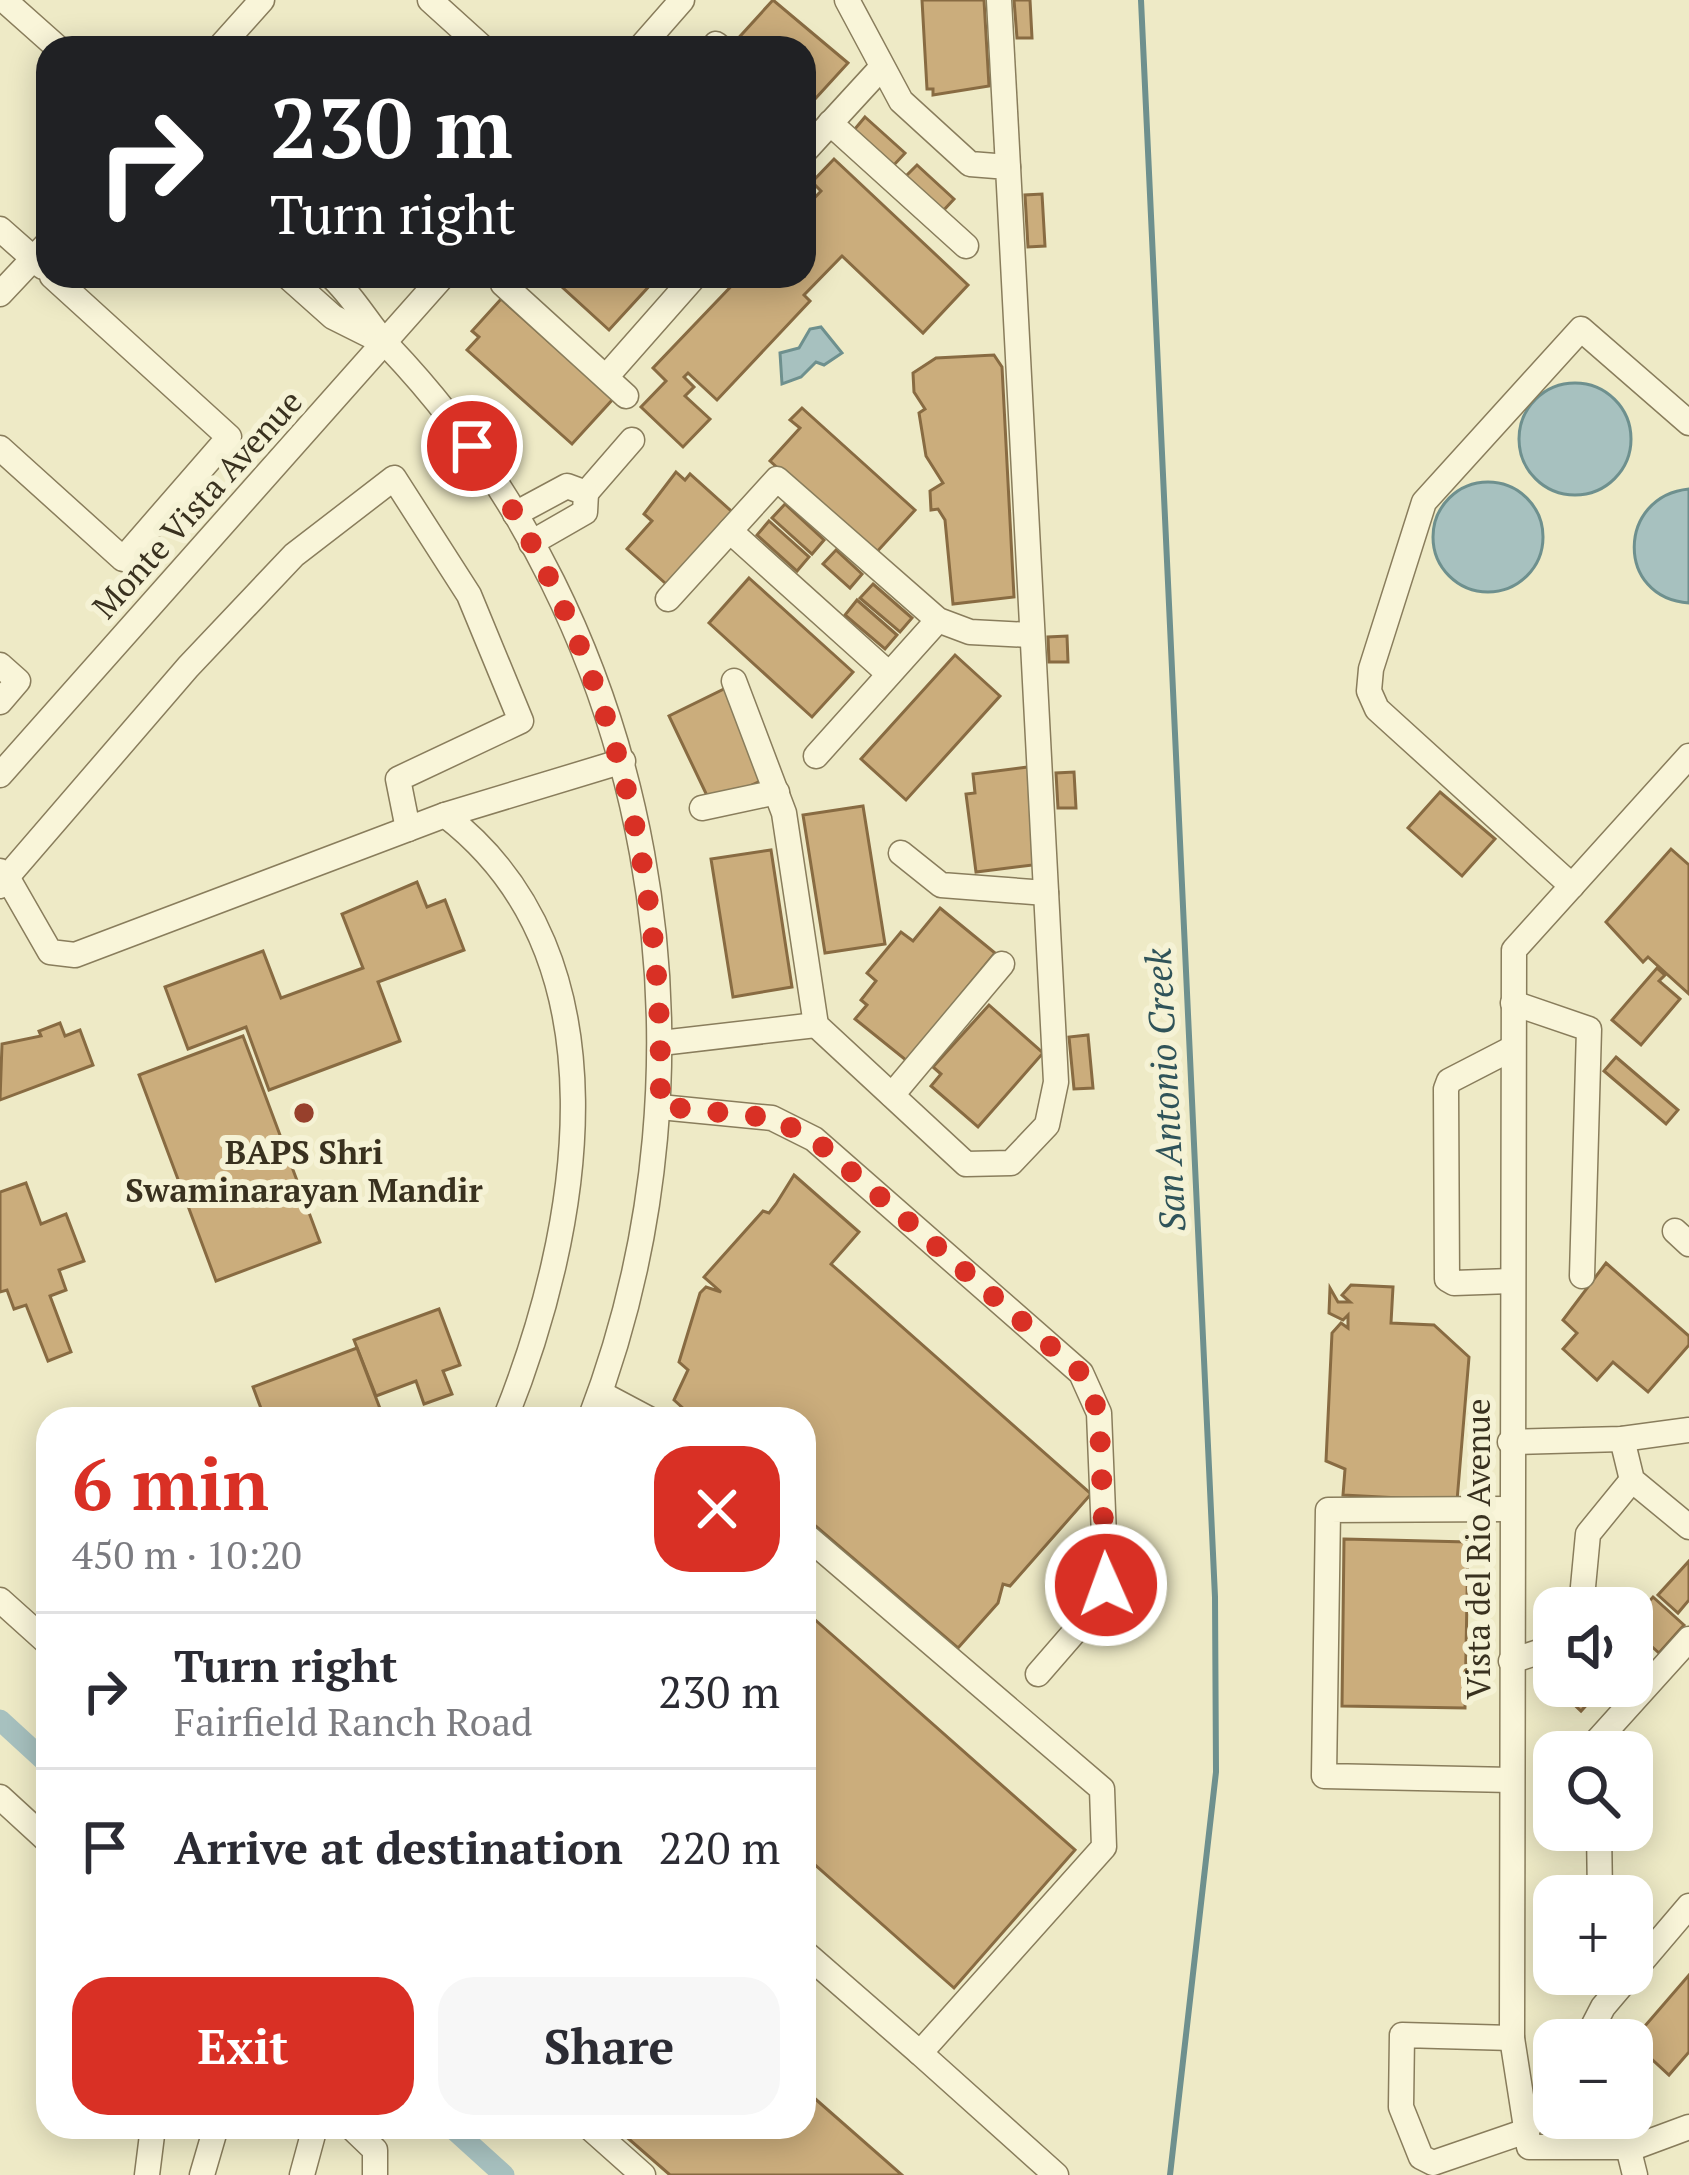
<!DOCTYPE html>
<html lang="en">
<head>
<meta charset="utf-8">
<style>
  body { margin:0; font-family:"PT Serif",serif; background:#f7f7f7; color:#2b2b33; height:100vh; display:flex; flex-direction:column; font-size:45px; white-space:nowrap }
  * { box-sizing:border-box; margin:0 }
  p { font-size:39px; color:#7c7c81 }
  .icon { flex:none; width:66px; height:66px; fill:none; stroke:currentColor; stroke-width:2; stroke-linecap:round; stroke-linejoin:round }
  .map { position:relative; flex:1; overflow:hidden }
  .drawer { position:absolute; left:36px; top:1407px; width:780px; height:732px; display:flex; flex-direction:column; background:#fff; border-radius:36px; box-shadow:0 6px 30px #0003 }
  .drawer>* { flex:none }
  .top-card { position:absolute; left:36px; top:36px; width:780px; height:252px; border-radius:36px; box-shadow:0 6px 30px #0003; background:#202124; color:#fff; overflow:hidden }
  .controls { position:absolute; left:1533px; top:1587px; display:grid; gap:24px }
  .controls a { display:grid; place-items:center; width:120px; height:120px; border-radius:24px; background:#fff; box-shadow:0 6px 30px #0003; font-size:60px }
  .pin { position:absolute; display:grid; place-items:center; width:102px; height:102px; color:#fff; margin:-51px; border:6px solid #fff; border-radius:50%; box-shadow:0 3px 12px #0007 }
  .me { position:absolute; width:132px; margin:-66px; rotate:358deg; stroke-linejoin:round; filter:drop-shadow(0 0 9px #0008) }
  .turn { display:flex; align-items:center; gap:42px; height:252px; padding:0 36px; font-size:54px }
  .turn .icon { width:156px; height:156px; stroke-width:2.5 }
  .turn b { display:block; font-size:84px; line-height:102px }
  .round { display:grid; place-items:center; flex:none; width:126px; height:126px; border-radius:36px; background:#f7f7f7 }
  .summary { display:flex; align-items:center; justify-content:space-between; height:204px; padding:0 36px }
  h1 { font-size:72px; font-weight:700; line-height:90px; color:#d93025 }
  .cta { display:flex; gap:24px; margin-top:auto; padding:24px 36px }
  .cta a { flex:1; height:138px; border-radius:36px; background:#d93025; color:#fff; font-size:48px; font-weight:700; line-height:138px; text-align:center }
  .cta a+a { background:#f7f7f7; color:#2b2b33 }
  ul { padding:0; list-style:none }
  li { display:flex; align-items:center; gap:36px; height:156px; padding:0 36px; border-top:3px solid #e1e1e2 }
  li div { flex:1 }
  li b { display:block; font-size:45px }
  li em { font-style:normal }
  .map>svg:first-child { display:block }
</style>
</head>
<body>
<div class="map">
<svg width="1689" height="2175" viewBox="0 0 1689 2175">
  <rect width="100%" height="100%" fill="#eeeac6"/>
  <!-- water -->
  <g fill="#a7c1bf" stroke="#6e908e" stroke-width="3">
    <polygon points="821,327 842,353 824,365 816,362 801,377 782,384 780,353 799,348 810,329"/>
    <circle cx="1575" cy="439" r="56"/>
    <circle cx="1488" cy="537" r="55"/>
    <path d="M1689 489V603C1615 598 1617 496 1689 489Z"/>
  </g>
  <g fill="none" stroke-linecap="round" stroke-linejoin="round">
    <!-- stream -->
    <polyline stroke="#6e908e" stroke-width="6" points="1141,0 1215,1597 1216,1772 1170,2175"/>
    <!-- canal -->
    <g stroke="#a7c1bf" stroke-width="21">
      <polyline points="0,1720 48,1764"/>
      <polyline points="451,2127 504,2175"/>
    </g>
  </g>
  <!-- building -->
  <g fill="#cbad7c" stroke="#886b42" stroke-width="3">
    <polygon points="773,0 848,63 805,110 804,48 733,44"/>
    <polygon points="922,0 984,0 989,86 933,95 933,89 927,89"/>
    <polygon points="1014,0 1030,0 1032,38 1017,38"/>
    <polygon points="865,117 905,153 893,166 854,130"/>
    <polygon points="834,159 968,285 923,333 842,256 804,295 810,301 717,400 688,373 684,377 694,387 685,396 710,419 683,447 641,407 666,381 653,368 741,276 804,276 804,209 821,191 812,182"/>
    <polygon points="917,165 954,199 943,211 905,177"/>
    <polygon points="1042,194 1045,246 1028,247 1025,195"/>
    <polygon points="550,276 644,276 652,283 609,330"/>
    <polygon points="501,299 613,399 572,444 467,350 479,337 472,331"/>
    <polygon points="994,355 1002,367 1014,597 953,604 945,520 938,509 931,510 930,491 943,483 926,456 919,413 925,409 914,392 913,373 936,358"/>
    <polygon points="802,408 915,510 874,555 770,461 800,428 790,420"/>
    <polygon points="676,472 685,480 690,474 739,518 674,591 627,549 652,521 644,514"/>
    <polygon points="785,504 824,540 812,554 772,518"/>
    <polygon points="769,521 809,557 797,571 757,535"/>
    <polygon points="836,550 862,574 850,588 823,564"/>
    <polygon points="749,578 853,672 812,717 709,623"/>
    <polygon points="873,584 912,618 900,632 860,598"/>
    <polygon points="857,600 897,635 885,649 845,615"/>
    <polygon points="1067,636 1068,662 1049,662 1048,637"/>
    <polygon points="955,655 1000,696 906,800 861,759"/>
    <polygon points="726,688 769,777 711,804 669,716"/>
    <polygon points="1028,767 1041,864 976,872 966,794 975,793 973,774"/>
    <polygon points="1074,772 1076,808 1058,808 1056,773"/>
    <polygon points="1440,792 1495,839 1462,876 1408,828"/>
    <polygon points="863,806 885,944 825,953 803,815"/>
    <polygon points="1671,849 1689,865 1689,994 1648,957 1643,962 1606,922"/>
    <polygon points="771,850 792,987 733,997 711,859"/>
    <polygon points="417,882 427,907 445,900 464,950 378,982 400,1041 269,1090 246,1027 188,1049 165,987 263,951 281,998 363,968 342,914"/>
    <polygon points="940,908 995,953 907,1061 855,1019 867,1005 861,1000 876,981 867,973 901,932 913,941"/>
    <polygon points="1657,968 1665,975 1659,981 1680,999 1641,1045 1612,1020"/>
    <polygon points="989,1005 1043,1053 978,1127 931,1086 941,1074 933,1067"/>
    <polygon points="60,1023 65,1036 80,1030 93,1065 0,1100 2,1044 41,1036 39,1031"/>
    <polygon points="1088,1035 1093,1088 1074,1089 1069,1037"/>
    <polygon points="243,1036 320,1242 216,1281 139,1075"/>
    <polygon points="1616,1057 1678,1110 1666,1124 1604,1071"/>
    <polygon points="794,1175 859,1232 831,1264 1091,1494 1010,1586 1003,1584 998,1603 958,1648 804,1516 804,1419 695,1419 674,1400 688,1370 679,1362 700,1293 706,1287 721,1292 704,1277 763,1211 769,1213 776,1204"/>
    <polygon points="26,1183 41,1224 66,1214 84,1261 59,1270 66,1290 50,1296 71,1352 48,1361 26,1305 14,1309 7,1290 0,1292 0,1192"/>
    <polygon points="1606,1263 1689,1336 1689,1345 1648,1392 1613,1362 1597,1380 1563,1349 1577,1333 1563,1320"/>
    <polygon points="1351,1285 1393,1287 1391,1323 1434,1325 1469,1357 1457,1501 1343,1495 1345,1469 1326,1461 1332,1333 1341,1323 1348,1328 1348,1315 1343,1320 1329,1313 1330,1288 1338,1302 1350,1302 1342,1295"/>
    <polygon points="439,1309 460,1365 443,1371 452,1394 424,1404 416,1381 376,1396 354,1340"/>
    <polygon points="357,1348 384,1419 265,1419 253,1387"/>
    <polygon points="1344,1539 1468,1542 1465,1708 1342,1706"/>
    <polygon points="1689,1561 1689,1600 1678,1613 1658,1595"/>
    <polygon points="1653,1597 1684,1625 1659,1653 1650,1645 1632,1664 1632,1620"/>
    <polygon points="804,1610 1075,1850 954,1988 804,1855"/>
    <polygon points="1571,1686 1604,1686 1581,1711 1563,1694"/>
    <polygon points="1689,1975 1689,2052 1669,2075 1632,2041"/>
    <polygon points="804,2089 902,2175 670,2175 615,2127 804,2127"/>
  </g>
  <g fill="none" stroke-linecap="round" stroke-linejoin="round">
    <defs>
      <g id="minor">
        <polyline points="4,0 58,48"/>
        <polyline points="430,0 483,48"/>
        <polyline points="999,0 1008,167"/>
        <polyline points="716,44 721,48"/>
        <polyline points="219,48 262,0"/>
        <polyline points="640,48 682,0"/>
        <polyline points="830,123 966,246"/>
        <polyline points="804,152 882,67"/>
        <polyline points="0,229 43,267"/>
        <polyline points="287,276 333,317 383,342"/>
        <path d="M331 276C354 297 367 323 388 346 657 628 729 1058 590 1419"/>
        <polyline points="503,284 626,396"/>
        <polyline points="0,294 48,243"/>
        <polyline points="606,377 695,276"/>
        <polyline points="0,448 123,559 229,437 52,276"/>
        <polyline points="586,493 632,440"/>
        <polyline points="515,514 567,486 586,493 585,512 531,543"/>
        <polyline points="730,531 889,674"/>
        <polyline points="668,599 777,479 938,620 970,632 1030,635"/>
        <polyline points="0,665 18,681 0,702"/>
        <polyline points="734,681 784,813 816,1025 966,1164 1011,1163 1047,1125 1056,1082 1008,167 970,164 901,101 847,0"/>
        <polyline points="816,756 938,620"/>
        <polyline points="1689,756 1514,950 1512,2038 1529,2147 1635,2147 1689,2127"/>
        <polyline points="0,775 443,276"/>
        <polyline points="702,808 777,792"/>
        <polyline points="445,815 623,761"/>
        <polyline points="901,853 941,885 1046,893"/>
        <polyline points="0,871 7,877 188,667 294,555 394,478 469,595 521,721 398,779 408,829"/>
        <path d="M0 886 7 877 50 952 75 955 445 815C630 957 581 1230 505 1419"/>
        <polyline points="1572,886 1377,709 1369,691 1371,669 1424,502 1581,329 1689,423"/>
        <polyline points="1513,1003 1589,1029 1582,1276"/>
        <polyline points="661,1043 816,1025"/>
        <polyline points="892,1095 1002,964"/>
        <polyline points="660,1107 772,1118 814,1139 1081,1373 1099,1413 1106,1585 1097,1606 1038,1674"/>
        <polyline points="1675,1231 1689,1244"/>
        <polyline points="1511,1281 1454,1283 1447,1279 1446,1089 1449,1081 1513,1048"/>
        <polyline points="600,1393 649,1419"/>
        <polyline points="1622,1439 1632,1480 1689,1527"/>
        <polyline points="1510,1442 1622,1439 1689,1430"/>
        <polyline points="1510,1509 1328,1510 1324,1776 1511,1780"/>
        <polyline points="804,1534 1102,1789 1104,1847 920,2053 804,1952"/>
        <polyline points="0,1600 48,1643"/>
        <polyline points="1581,1608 1588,1534 1632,1480"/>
        <polyline points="1511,1661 1554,1647"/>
        <polyline points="1597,1752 1597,1741 1689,1639"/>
        <polyline points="0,1797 48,1841"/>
        <polyline points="1599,1830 1600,1896"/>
        <polyline points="1632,1973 1689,1906"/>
        <polyline points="1512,2038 1402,2035 1401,2107 1421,2157 1433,2163 1526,2131 1554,2090"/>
        <polyline points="1586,2040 1603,2007 1631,1974"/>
        <polyline points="920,2053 1056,2175"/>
        <polyline points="351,2127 375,2150 375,2175"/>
        <polyline points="589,2127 643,2175"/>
        <polyline points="1628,2147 1635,2175"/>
        <polyline points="147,2175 153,2127"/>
        <polyline points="202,2175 216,2127"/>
        <polyline points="302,2175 315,2127"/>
      </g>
    </defs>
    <!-- minor casing -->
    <use href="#minor" stroke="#897d5c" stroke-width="27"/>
    <!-- minor -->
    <use href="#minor" stroke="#f9f5d9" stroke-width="24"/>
  </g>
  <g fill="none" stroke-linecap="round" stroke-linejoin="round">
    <!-- route -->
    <path stroke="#d93025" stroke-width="21" stroke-dasharray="0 37.8" d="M472 446C607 643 666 869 660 1106L772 1118 814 1139 1081 1373 1099 1413 1106 1585"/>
  </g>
  <!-- markers -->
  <circle fill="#97402c" stroke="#f5f2d5" stroke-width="4.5" cx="304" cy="1113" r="12"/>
  <g text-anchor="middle" stroke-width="12" stroke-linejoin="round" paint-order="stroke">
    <!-- street labels -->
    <g font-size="33" fill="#39311f" stroke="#f5f2d5">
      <text transform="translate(197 504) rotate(-48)" y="12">Monte Vista Avenue</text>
      <text transform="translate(1478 1549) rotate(-90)" y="12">Vista del Rio Avenue</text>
    </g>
    <!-- poi labels -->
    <g font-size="33" font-weight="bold" fill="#39311f" stroke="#f5f2d5">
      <text x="304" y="1164">BAPS Shri<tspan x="304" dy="38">Swaminarayan Mandir</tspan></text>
    </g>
    <!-- water labels -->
    <g font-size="36" font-style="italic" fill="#2f5359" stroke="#f5f2d5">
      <text transform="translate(1165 1090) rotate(-93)" y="13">San Antonio Creek</text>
    </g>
  </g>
</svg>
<div class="controls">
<a><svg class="icon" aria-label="sound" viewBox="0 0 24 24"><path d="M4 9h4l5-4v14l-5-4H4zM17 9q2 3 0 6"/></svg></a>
<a><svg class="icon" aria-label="search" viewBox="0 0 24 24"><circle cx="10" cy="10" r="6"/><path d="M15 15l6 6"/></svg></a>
<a>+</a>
<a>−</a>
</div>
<div class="pin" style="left:472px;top:446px;background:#d93025"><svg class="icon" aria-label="arrive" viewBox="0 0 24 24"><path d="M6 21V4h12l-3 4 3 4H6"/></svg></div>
<svg class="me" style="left:1106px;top:1585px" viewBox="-20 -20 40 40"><circle r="17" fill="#d93025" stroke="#fff" stroke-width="3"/><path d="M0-11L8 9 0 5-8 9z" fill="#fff"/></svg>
<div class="top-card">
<div class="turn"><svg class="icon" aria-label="right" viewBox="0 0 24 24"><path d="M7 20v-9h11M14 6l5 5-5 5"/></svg><div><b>230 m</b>Turn right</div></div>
</div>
<section class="drawer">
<div class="summary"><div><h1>6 min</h1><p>450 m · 10:20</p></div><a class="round" style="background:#d93025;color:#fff"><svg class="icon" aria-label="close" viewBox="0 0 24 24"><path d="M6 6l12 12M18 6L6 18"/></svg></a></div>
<ul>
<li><svg class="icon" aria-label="right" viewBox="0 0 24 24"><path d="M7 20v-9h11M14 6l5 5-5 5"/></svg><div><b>Turn right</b><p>Fairfield Ranch Road</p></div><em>230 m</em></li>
<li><svg class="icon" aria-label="arrive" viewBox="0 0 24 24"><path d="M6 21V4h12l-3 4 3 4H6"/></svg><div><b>Arrive at destination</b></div><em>220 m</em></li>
</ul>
<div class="cta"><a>Exit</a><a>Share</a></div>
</section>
</div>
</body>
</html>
